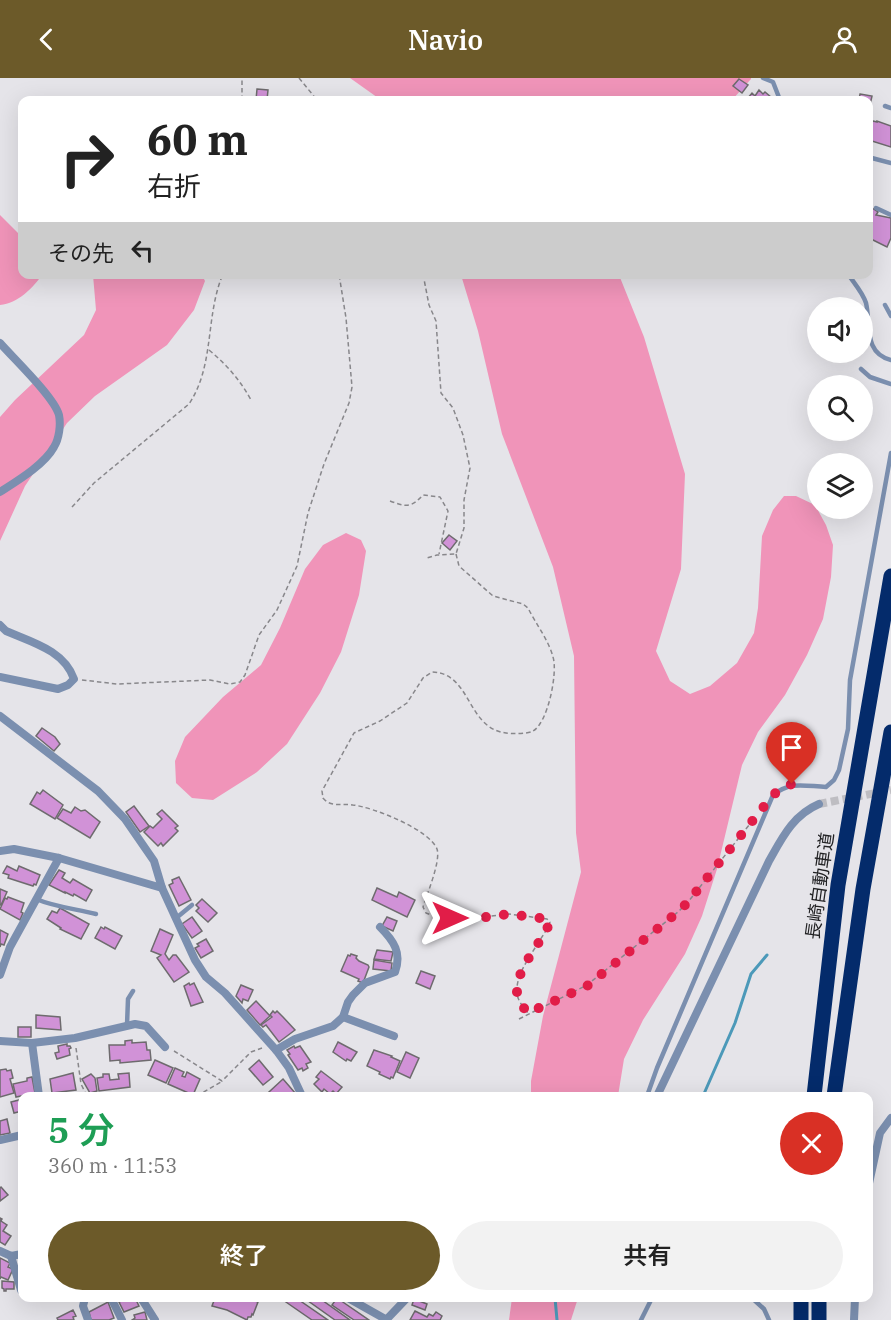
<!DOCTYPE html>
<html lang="ja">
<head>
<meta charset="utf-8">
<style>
  body { margin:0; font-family:"IBM Plex Serif","Noto Sans JP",serif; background:#f2f2f2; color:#222; height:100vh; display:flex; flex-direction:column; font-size:22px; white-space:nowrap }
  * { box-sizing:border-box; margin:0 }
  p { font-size:20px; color:#767676 }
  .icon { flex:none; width:33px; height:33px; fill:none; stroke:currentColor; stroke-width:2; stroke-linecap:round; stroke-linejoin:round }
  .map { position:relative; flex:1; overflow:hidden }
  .sheet { position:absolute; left:18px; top:1014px; width:855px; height:210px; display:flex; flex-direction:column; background:#fff; border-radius:12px; box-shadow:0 6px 24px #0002 }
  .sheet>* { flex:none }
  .banner { position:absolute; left:18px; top:18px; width:855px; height:183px; border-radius:12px; box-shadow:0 6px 24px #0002; background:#fff; color:#222; overflow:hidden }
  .fabs { position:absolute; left:807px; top:219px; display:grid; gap:12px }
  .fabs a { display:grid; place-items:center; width:66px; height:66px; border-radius:50%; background:#fff; box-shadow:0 6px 24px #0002; font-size:30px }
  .pin { position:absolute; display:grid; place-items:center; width:51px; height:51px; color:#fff; margin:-62px -26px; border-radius:50% 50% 50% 0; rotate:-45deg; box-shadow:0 0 6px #0007 }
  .pin .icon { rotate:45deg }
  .me { position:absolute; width:66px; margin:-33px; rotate:90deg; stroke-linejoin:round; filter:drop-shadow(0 0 4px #0008) }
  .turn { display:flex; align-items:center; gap:21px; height:126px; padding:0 30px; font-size:27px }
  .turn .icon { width:78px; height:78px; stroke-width:2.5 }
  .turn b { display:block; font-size:42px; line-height:51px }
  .then { display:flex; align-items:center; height:57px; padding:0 30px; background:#0003; gap:12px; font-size:22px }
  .round { display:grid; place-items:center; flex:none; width:63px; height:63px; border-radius:32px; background:#f2f2f2 }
  .head { display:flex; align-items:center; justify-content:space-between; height:102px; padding:0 30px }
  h1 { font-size:36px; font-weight:600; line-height:45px; color:#1e9e55 }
  .cta { display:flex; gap:12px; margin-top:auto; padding:12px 30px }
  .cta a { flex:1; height:69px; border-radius:36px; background:#6c5a29; color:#fff; font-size:24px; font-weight:600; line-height:69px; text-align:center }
  .cta a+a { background:#f2f2f2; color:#222 }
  header { display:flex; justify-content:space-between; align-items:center; height:78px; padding:0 30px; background:#6c5a29; color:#fff; font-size:27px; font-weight:600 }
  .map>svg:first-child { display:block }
</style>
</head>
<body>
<header><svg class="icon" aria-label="back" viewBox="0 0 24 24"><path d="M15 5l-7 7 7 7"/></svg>Navio<svg class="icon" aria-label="person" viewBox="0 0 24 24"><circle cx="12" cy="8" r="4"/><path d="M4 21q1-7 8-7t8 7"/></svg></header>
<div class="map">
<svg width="891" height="1242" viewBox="0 0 891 1242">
  <rect width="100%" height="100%" fill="#e5e4e9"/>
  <!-- forest -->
  <g fill="#f094b9">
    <polygon points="350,0 751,0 751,1 732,22 381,22"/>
    <path d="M0 137 22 159V196L42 197C32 211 18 225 0 227Z"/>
    <polygon points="93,197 202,197 205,203 194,232 167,267 95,318 67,345 25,408 0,463 0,339 15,322 84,257 96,232"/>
    <polygon points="461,197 619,197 644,259 685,396 681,491 656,573 670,603 690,616 710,608 737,585 754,555 758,530 762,458 773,432 784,418 796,418 815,427 826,447 833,467 831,499 823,541 807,577 785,617 758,654 742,687 717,791 702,838 685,876 643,942 624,981 618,1018 531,1018 531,1003 543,938 581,794 576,755 574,578 553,489 502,356 478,253"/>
    <polygon points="346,455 361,462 366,473 359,517 341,574 320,615 287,666 257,694 213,722 192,720 176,705 175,683 185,659 223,619 261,587 280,550 305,491 323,467"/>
    <polygon points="512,1220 578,1220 571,1242 509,1242"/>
  </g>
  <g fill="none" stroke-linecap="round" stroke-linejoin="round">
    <!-- stream -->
    <g stroke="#4c99b9" stroke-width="3">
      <polyline points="703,1018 735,945 751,896 767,877"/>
      <polyline points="555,1220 557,1242"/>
    </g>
  </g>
  <!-- building -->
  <g fill="#d192d7" stroke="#6e6b6e" stroke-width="1.5">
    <polygon points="739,1 748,7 742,15 733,8"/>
    <polygon points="257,11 268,12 267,22 256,22"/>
    <polygon points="759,12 763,16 765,14 772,20 771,22 747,21 752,15 755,18"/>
    <polygon points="860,16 872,18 870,27 868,27 868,22 859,22"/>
    <polygon points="873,43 877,44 877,43 891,48 891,69 872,63 872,66 868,65 868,44 872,45"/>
    <polygon points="872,130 878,134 876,137 891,140 891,160 887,169 871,161 872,158 868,156 868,131 871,132"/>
    <polygon points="449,457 457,463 450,472 442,465"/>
    <polygon points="42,650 55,659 60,666 54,673 36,658"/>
    <polygon points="43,712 63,727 55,741 30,726 37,714 40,716"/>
    <polygon points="134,728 149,748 140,754 126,734"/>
    <polygon points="75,729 81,733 85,732 100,744 90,760 57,740 63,731 71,735"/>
    <polygon points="162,732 178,748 175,750 178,753 163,768 161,765 158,768 144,754 150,748 153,750 162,741 157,736"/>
    <polygon points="7,788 17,793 19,788 40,797 36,807 34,806 33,808 8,800 9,797 3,795"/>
    <polygon points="59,792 65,795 62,800 70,805 73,801 92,812 86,823 74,816 73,818 65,814 65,815 49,807"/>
    <polygon points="179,799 191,822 179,828 169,807 173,805 172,802"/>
    <polygon points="377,810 397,819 399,814 415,822 407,839 372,822"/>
    <polygon points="0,811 7,814 1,827 0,827"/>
    <polygon points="8,819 24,825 21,834 23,835 20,842 0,831 5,820 7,821"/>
    <polygon points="202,821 217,835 208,844 196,833 199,830 196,827"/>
    <polygon points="60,830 89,846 81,861 60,851 61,850 47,841 52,833 57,835"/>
    <polygon points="192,839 202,853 192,860 182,846"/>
    <polygon points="387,839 397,843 393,853 382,848"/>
    <polygon points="101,849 104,851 105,849 122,858 115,871 95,860"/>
    <polygon points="160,851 173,857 165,876 169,882 173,877 176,877 189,894 174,904 157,880 161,877 151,873"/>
    <polygon points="0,852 8,856 4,867 1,866 0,869"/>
    <polygon points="206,861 213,873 201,880 195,870 199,868 197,866"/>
    <polygon points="377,872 393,874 391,883 374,881"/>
    <polygon points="351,876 357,878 356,880 359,883 368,887 369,889 363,905 358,903 359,901 341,893 348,877 350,878"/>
    <polygon points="374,882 392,885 391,893 373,891"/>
    <polygon points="421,893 435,898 430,911 416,905"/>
    <polygon points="189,905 190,907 194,905 203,924 191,928 184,908"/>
    <polygon points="241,907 253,912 248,923 243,921 242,925 236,918"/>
    <polygon points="256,923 270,938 260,947 247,932"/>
    <polygon points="273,933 275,935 277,933 283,939 295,952 279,964 266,947 263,949 261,947 272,939 270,937"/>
    <polygon points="36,937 60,939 61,952 36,950"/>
    <rect x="18" y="949" width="13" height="10"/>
    <polygon points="132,962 132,965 146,964 147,972 150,972 151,982 120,985 120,982 110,983 109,967 125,967 125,963"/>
    <polygon points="338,964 357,974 351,983 347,981 346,983 333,974"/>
    <polygon points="67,966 67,968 70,968 71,970 69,971 70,977 57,981 55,975 59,974 58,968"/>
    <polygon points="294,968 295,970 300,968 311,984 306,986 308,990 303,993 302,990 298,992 288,977 290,976 287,972"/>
    <polygon points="374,972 392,978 391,979 400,983 393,1000 391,999 390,1001 379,996 380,994 367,988"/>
    <polygon points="406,974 419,980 410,1000 397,994"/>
    <polygon points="155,982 173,990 166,1005 148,997"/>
    <polygon points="259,982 273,999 263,1007 249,991"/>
    <polygon points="175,990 184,994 182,998 185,999 187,994 200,1001 193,1017 168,1006"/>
    <polygon points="6,991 7,993 11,992 13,1000 10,1001 14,1015 0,1019 0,992"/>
    <polygon points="321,993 342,1009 336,1016 333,1013 330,1016 324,1011 322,1014 314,1006 319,1001 316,999"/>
    <polygon points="73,995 76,1012 52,1015 50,1001"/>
    <polygon points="129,995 130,1009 99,1013 97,1000 103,999 103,996 109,996 110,1002 119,1001 118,996"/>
    <polygon points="91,996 95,1000 97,1013 90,1015 82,1001"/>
    <polygon points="32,999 35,1015 16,1019 13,1006 27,1003 27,1000"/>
    <polygon points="283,1001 296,1016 292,1018 274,1018 269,1014"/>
    <polygon points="19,1022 22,1033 14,1035 11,1024"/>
    <polygon points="7,1041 10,1055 0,1057 0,1043"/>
    <polygon points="1,1109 8,1117 0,1123 0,1110"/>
    <polygon points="0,1140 2,1141 1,1143 7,1147 3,1153 11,1158 5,1167 0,1164"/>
    <polygon points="0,1180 10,1185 8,1189 13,1191 8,1202 1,1199 0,1201"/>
    <polygon points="2,1203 14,1204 14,1211 6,1211 6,1213 4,1213 4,1211 2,1210"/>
    <polygon points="128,1220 135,1220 139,1228 124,1234 119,1224"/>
    <polygon points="215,1220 245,1220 258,1224 253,1237 252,1236 251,1239 248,1239 247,1242 227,1232 212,1228"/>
    <polygon points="285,1220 296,1220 328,1242 312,1242 283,1222"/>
    <polygon points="304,1220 319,1220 350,1242 335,1242"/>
    <polygon points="337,1220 369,1242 354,1242 332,1227"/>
    <polygon points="414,1221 427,1226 425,1232 412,1227"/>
    <polygon points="108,1224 114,1240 109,1242 91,1242 89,1234"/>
    <polygon points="73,1232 76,1238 73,1239 74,1242 58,1242 57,1240"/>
    <polygon points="415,1233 427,1239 429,1236 433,1238 436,1234 442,1238 440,1242 410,1242"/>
    <polygon points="145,1234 147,1242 132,1242 135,1240 134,1237"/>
  </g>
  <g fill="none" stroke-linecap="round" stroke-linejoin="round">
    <!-- street-tunnel -->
    <polyline stroke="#bebdc2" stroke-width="8" stroke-dasharray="8 4" stroke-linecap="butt" points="819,726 891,712"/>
    <!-- path -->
    <g stroke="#88878b" stroke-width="1.5" stroke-dasharray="4.5 3" stroke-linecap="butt">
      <polyline points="299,0 317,22"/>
      <polyline points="242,22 242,0"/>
      <polyline points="423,196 429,227 436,243 441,315 453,330 463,357 470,390 464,422 464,450 456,476 437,477 427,480"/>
      <path d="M209 272C227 287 240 302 251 322"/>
      <path d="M390 423C406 429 411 430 423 417L440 419 448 433 439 476"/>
      <path d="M72 429 94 405 189 326C215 287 205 238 223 196"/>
      <path d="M456 476 459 488 493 518 523 526 528 530C536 546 549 563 553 579 558 594 548 645 533 653 527 656 513 656 506 655 466 650 472 595 432 594L423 600 407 625 380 643 354 655 322 713 323 720C331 730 342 725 353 727 372 729 429 751 437 771 441 783 427 816 423 829L426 835 437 839 464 841 509 836 547 841 550 844C542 864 515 892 517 914 517 922 523 929 528 935"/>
      <polyline points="82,602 117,606 210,602 230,606 240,604 245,597 259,557 277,532 297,488 308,435 324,386 349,325 352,309 346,240 339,196"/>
      <polyline points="519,941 587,907 678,834 688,824 753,742"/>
      <polyline points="76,970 81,1006 87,1018"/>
      <polyline points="174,973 222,1003 251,974 262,970"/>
      <polyline points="197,1018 221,1004"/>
    </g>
    <!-- lane -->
    <g stroke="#7b8faf" stroke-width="4.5">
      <polyline points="763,0 773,4 780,22"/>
      <polyline points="885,28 891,30"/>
      <polyline points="868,79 891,85"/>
      <polyline points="876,130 891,137"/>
      <path d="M848 196C854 205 863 215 866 225 871 246 863 275 891 282"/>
      <polyline points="885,227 891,238"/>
      <polyline points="861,291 870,299 891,306"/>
      <path d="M36 821C55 829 76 831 96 836"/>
      <polyline points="175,841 192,827"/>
      <polyline points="127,947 128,921 133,913"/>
      <path d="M647 1018 657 990 773 717C791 703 804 708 826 709L834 702 839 692 848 651 850 602 891 375"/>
      <polyline points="752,1220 764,1231 769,1242"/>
      <polyline points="641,1242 652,1220"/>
    </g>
    <!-- street -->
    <g stroke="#7b8faf" stroke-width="8">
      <path d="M0 265C14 281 54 319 59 337 61 347 59 361 54 369 44 387 17 403 0 414"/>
      <path d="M0 547 6 553C31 564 64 572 74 601L68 607 58 611 0 599"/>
      <polyline points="0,638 98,713 125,741 154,783 162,810 195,882 206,899 225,915 276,972 289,990 302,1018"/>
      <polyline points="0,773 14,771 59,780 162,810"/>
      <polyline points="0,897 10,869 59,780"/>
      <polyline points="343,939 394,958"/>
      <polyline points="0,963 32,965 75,960 135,946 146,948 165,969"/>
      <polyline points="32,965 39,1018"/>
      <path d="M276 972 295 961 333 948 343 939 348 924 353 917 365 905 395 894C402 875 394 863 380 849"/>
      <path d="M657 1018 769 783C782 760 793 737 819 726"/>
      <polyline points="0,1062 22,1057"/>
      <polyline points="868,1110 880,1055 891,1040"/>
      <polyline points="0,1173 11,1178 22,1176"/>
      <polyline points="11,1178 21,1212"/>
      <polyline points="85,1220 83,1228 88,1242"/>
      <polyline points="111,1220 122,1242"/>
      <polyline points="141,1220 155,1242"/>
      <polyline points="348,1220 387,1242"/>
      <polyline points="386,1242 407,1220"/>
      <polyline points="854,1242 855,1220"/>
    </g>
    <!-- highway -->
    <g stroke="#042b6b" stroke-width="15">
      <polyline points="814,1018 838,807 891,498"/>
      <polyline points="834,1018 863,811 891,654"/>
      <polyline points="801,1242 801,1220"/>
      <polyline points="819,1242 819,1220"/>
    </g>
  </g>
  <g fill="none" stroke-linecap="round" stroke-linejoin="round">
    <!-- route -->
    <path stroke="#e11d48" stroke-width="10" stroke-dasharray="0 18" d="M450 840 490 839 509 836 547 841 550 844C542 865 516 890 517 914 517 922 523 929 528 935L587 908 678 834 688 824 773 717 781 711 792 706"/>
  </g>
  <g text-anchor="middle" stroke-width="4.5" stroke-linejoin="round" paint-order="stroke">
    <!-- street labels -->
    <g font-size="18" fill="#222224" stroke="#e5e4e9">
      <text transform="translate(820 808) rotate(-82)" y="6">長崎自動車道</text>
    </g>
  </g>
</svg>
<div class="fabs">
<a><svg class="icon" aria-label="sound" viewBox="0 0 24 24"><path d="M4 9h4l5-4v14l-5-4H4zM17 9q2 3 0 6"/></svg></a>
<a><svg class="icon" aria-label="search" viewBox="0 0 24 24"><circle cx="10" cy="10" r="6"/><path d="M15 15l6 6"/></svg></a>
<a><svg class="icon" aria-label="layers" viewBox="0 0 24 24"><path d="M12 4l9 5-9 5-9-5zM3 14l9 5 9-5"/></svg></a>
</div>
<div class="pin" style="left:792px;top:706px;background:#d93025"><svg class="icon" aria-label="arrive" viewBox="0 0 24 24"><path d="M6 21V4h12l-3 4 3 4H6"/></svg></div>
<svg class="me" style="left:450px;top:840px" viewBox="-20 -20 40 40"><path d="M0-17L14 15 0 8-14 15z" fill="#e11d48" stroke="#fff" stroke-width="4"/></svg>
<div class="banner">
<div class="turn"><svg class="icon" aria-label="right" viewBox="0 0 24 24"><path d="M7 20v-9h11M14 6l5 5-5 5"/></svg><div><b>60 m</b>右折</div></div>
<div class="then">その先<svg class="icon" aria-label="left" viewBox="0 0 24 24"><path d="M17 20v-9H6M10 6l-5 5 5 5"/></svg></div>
</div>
<section class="sheet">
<div class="head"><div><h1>5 分</h1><p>360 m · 11:53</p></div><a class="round" style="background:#d93025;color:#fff"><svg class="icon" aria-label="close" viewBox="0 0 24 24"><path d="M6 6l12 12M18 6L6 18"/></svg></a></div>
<div class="cta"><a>終了</a><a>共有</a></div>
</section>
</div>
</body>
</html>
